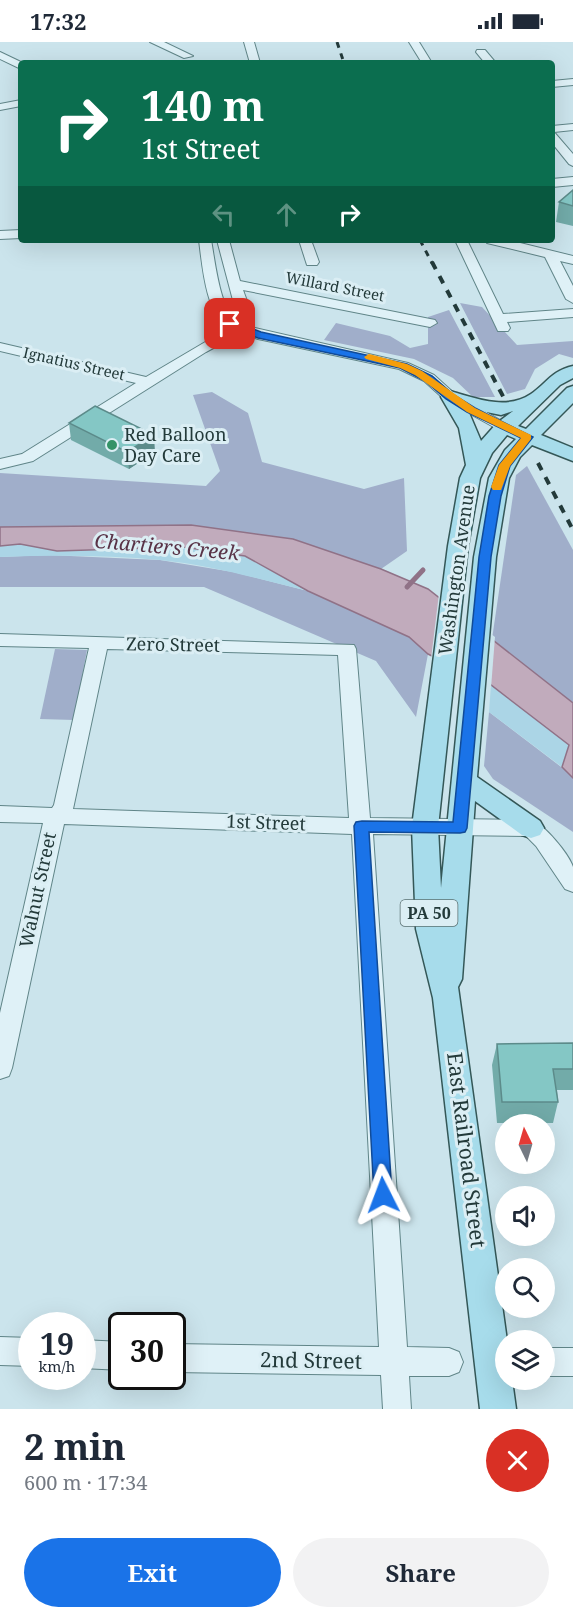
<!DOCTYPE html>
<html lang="en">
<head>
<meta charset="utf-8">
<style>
  body { margin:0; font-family:"Noto Serif",serif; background:#f2f2f3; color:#1f2937; height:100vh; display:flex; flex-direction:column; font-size:22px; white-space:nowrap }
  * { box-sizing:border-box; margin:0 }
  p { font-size:20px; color:#747a83 }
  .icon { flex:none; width:33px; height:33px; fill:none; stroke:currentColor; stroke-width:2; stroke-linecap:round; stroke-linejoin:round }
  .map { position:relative; height:1367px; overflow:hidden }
  .drawer { display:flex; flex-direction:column; background:#fff; flex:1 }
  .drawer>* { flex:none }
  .hud { position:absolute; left:18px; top:18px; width:537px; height:183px; border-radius:6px; box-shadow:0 6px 24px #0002; background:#0b6e4f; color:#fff; overflow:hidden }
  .needle { width:39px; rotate:355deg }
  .fabs { position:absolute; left:495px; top:1072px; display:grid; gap:12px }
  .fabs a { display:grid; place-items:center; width:60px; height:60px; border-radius:50%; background:#fff; box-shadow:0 6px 24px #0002; font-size:30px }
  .speed { position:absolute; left:18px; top:1270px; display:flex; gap:12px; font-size:30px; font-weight:700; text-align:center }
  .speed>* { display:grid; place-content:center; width:78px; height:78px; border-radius:50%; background:#fff; box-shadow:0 6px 24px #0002; line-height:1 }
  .speed small { font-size:15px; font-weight:400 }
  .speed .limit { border:3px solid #111; border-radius:9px; background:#fff; color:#111 }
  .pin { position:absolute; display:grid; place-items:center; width:51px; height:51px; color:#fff; margin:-26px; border-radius:12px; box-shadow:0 3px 9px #0006 }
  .me { position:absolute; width:66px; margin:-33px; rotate:357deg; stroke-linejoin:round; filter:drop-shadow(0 0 4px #0008) }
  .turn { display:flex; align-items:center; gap:21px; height:126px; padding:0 24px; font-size:27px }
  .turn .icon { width:78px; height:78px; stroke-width:2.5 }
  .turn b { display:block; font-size:42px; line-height:51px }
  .lanes { display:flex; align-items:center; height:57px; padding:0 24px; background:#0003; justify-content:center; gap:30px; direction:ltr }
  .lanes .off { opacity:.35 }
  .round { display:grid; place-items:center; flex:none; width:63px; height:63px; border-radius:32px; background:#f2f2f3 }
  .head { display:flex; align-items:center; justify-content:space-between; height:102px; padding:0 24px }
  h1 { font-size:36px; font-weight:700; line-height:45px }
  .primary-button { display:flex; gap:12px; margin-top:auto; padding:12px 24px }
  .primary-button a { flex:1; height:69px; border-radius:36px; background:#1a73e8; color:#fff; font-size:24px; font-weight:700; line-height:69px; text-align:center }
  .primary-button a+a { background:#f2f2f3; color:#1f2937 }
  .status { display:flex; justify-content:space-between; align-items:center; height:42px; padding:0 30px; background:#fff; direction:ltr }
  .status svg { height:16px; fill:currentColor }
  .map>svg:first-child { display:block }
</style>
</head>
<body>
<div class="status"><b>17:32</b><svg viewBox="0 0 49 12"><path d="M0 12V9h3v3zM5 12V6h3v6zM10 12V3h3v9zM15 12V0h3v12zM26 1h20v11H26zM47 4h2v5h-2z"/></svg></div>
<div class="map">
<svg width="573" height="1367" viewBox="0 0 573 1367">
  <rect width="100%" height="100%" fill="#cbe4ec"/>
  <!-- green -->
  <g fill="#a0aeca">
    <polygon points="460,261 482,265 517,303 573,299 573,316 559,312 535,327 525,347 507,352"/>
    <polygon points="449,268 495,355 473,355 453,336 414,317 324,298 336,281 390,294 410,306 428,302 428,275"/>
    <polygon points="212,350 248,371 262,420 364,447 404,436 407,509 381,527 293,497 191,484 0,485 0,431 206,444 220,429 193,353"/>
    <polygon points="527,424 573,508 573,661 492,597 516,433"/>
    <polygon points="48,513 160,518 233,530 308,549 409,595 428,612 416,675 376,619 204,545 0,545 0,515"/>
    <polygon points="55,607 87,608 74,678 40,677"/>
    <polygon points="489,670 573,734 573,790 493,737 484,724"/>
  </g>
  <!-- sand -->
  <g fill="#abd5e6">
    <path d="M20 502 57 509 183 505 245 514 308 549C259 537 210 523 160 518 107 513 53 513 0 515V504Z"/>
    <polygon points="491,643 569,703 562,725 489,670"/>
  </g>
  <!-- water -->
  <polygon fill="#c1abbc" stroke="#907287" stroke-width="1.5" points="191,483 293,497 381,527 428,547 573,661 573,736 562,725 569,703 491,643 428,612 409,595 308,549 245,514 183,505 57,509 20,502 0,504 0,485"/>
  <!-- pier -->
  <polygon fill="#cbe4ec" points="439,551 495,595 491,646 431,617"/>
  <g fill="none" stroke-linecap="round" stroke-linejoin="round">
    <!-- stream -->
    <polyline stroke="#907287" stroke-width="5" points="407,545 423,528"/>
    <defs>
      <g id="minor">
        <polygon points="150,0 164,0 193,14 184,16"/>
        <polygon points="244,0 254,0 260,21 250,21"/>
        <polygon points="409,0 419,0 432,21 422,21"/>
        <polygon points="477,8 485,8 496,21 485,21 476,10"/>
        <polygon points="0,10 23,21 21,21 21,27 0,17"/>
        <polygon points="573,37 573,43 552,45 552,39"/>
        <polygon points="21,58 21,64 0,68 0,62"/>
        <polygon points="573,82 573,88 554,90 573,112 573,124 569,122 552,101 552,84"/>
        <polygon points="573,135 573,143 552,145 552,137"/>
        <polygon points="21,188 21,196 0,197 0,189"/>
        <path d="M199 198H211C215 218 220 272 239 281L217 198H229L240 239 435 278 437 281 430 285 243 248 254 278 251 285 408 321 434 333 455 352 512 385 504 390 499 388 445 358 424 339 399 327 258 297 241 291 206 310 33 419 0 427V417L22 412 136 341 0 309V301L146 335 229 286C206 275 202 221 199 198Z"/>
        <polygon points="299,198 311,198 319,220 317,223 307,223"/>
        <polygon points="455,198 467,198 503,272 573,267 573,275 507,280 510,286 508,289 498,289"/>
        <polygon points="486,198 508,198 573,214 573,222 560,219 573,244 573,261 566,257 545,215 487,201"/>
        <path d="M0 592 354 603 356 607 370 776 531 778C544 782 569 812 573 825 573 832 573 842 573 850L565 847 536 804 526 794 373 792 407 1305 449 1306 459 1310 463 1320 459 1330 449 1334H409L411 1367H383L381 1333 172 1330V1302L379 1305 352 792 64 782 12 1026 9 1034 0 1037V971L43 781 0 780V764L52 766 54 763 89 606 0 604ZM107 607 338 613 349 776 73 767Z"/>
        <polygon points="0,1295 32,1296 32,1324 0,1323"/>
        <polygon points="82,1298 122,1300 122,1328 82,1326"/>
        <rect x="544" y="1306" width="29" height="28"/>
      </g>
      <path id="major" d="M573 324V336L560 343 518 384 526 387 567 346 573 344V361L541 393 573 406V419L532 403 520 415 509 436 496 515 477 735 540 779 544 786 540 793 531 796 522 793 475 759 462 937 458 945 507 1299 506 1338H512L516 1367H480L433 956 416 887 412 785 448 504 460 436 466 423 459 386 441 355 443 351 450 349C475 356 506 369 531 352 547 341 551 329 573 324ZM467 366 501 373 513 369 497 381 481 399ZM507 393 516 397 505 408 489 436 474 515 441 846 438 785 468 504 480 436 492 411Z"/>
    </defs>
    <!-- minor casing -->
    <use href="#minor" stroke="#608588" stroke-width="2"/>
    <!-- major casing -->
    <use href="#major" stroke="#345757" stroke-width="3"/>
    <!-- minor -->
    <use href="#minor" fill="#dff1f7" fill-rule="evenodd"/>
    <!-- major -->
    <use href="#major" fill="#a7dceb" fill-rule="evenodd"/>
    <!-- rail-far1 -->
    <g stroke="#233a3a" stroke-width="3" stroke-dasharray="6 6" stroke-linecap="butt">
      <polyline points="337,0 344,21"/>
      <polyline points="420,198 432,221"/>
    </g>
    <!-- rail -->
    <g stroke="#233a3a" stroke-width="4" stroke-dasharray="8 8" stroke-linecap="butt">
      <polyline points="432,220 505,358"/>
      <polyline points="538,421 573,488"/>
    </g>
  </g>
  <!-- wall -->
  <g fill="#72aba9">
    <polygon points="573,148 573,184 556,180 559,160"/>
    <polygon points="69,381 155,410 129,427 71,398"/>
    <polygon points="573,1001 573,1048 557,1048 558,1060 553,1081 497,1081 492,1023 497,1002"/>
  </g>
  <!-- shaded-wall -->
  <polygon fill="#5c8b8a" points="154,393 155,410 129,427 127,410"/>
  <!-- building -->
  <g fill="#84c7c5" stroke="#5c8b8a" stroke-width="1.5">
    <polygon points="573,148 573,164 559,160"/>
    <polygon points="95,364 154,393 127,410 69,381"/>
    <polygon points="573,1001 573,1027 553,1027 558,1060 502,1060 497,1002"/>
  </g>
  <!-- route -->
  <polygon fill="#1a73e8" stroke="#114b97" stroke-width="1.5" points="226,279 233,279 261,290 407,322 432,334 454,353 475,366 533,395 510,424 501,454 491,515 467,786 465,790 460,791 369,790 392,1153 390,1159 383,1162 377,1159 374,1153 354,784 356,780 362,779 453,780 479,515 489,454 499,423 521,396 467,370 446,357 425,339 400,326 258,296 226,284"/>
  <!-- slow -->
  <polygon fill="#f59e0b" points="369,312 407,322 422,329 475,366 531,393 531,397 510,424 501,448 493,448 491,445 499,423 521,396 467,370 415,333 400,326 366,317 364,315"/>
  <!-- markers -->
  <circle fill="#349367" stroke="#dbeef4" stroke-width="2" cx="112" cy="403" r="6"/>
  <g text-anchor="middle" stroke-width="6" stroke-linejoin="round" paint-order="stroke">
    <!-- far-street labels -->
    <g font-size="15" fill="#233a3a" stroke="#dbeef4">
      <text transform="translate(335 245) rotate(11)" y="5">Willard Street</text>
      <text transform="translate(74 322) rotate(13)" y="5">Ignatius Street</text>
    </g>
    <!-- shield labels -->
    <rect fill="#dbeef4" stroke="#5a7072" stroke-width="1.5" x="400.5" y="858" width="57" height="26" rx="4.5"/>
    <g font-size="16" font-weight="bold" fill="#233a3a">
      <text x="429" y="877">PA 50</text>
    </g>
    <!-- poi labels -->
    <g font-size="18" fill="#233a3a" stroke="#dbeef4" text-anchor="start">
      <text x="124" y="399">Red Balloon<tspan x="124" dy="21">Day Care</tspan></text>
    </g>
    <!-- street labels -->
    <g font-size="18" fill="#233a3a" stroke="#dbeef4">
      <text transform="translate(457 528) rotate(-82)" y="6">Washington Avenue</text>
      <text transform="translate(173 603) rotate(1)" y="6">Zero Street</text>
      <text transform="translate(266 781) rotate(2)" y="6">1st Street</text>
      <text transform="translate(38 848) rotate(-78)" y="6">Walnut Street</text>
    </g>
    <!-- water labels -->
    <g font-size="20" font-style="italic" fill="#593347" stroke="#dbeef4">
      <text transform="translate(167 505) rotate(5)" y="7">Chartiers Creek</text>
    </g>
    <!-- near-street labels -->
    <g font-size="21" fill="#233a3a" stroke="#dbeef4">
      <text transform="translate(466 1108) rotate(83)" y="7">East Railroad Street</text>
      <text transform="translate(311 1319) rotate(1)" y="7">2nd Street</text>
    </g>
  </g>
</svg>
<div class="fabs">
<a><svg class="needle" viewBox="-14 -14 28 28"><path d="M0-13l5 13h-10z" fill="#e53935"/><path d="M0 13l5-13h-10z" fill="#747a83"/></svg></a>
<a><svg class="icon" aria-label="sound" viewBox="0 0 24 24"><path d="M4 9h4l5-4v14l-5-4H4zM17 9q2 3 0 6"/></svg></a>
<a><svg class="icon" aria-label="search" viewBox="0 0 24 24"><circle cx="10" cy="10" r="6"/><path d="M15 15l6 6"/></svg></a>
<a><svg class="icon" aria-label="layers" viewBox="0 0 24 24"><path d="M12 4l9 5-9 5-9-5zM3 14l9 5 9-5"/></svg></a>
</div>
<div class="speed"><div>19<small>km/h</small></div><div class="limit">30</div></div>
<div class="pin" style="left:230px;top:282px;background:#d93025"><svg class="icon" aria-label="arrive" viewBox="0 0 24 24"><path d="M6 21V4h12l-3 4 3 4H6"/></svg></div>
<svg class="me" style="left:383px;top:1153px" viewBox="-20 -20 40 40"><path d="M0-17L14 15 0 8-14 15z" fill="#1a73e8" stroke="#fff" stroke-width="4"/></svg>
<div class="hud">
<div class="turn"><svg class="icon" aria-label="right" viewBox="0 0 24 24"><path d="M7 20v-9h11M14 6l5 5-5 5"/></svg><div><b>140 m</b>1st Street</div></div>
<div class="lanes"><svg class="icon off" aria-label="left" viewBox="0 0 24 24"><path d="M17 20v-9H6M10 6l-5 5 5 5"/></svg><svg class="icon off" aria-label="ahead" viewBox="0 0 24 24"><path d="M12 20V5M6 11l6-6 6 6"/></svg><svg class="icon" aria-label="right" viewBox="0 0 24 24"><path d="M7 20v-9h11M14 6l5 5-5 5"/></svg></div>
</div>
</div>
<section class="drawer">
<div class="head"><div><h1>2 min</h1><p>600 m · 17:34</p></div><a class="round" style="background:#d93025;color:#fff"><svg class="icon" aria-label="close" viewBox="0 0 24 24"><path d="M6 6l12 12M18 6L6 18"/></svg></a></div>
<div class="primary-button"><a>Exit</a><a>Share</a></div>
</section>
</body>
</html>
